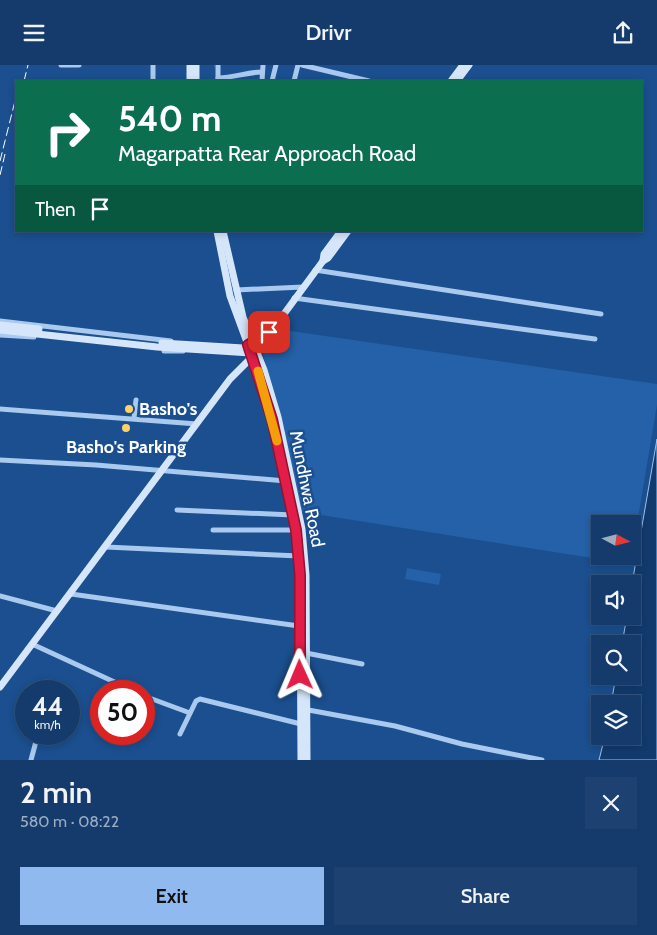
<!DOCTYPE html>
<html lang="en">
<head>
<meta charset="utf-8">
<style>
  body { margin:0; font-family:Cabin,sans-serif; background:#1d4271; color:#f1f3f6; height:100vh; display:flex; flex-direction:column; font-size:19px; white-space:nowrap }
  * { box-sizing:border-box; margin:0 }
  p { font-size:16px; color:#9dadc1 }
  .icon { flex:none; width:28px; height:28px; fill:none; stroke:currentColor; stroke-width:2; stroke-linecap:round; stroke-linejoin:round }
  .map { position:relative; height:695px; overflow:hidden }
  .side { display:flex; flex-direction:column; background:#143b6b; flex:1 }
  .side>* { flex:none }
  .guide { position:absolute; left:15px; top:15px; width:628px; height:152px; border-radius:0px; box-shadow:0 2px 8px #0003,0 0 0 1px #33557e; background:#0b6e4f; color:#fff; overflow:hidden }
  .needle { width:32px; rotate:97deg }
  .controls { position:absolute; left:591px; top:450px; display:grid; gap:10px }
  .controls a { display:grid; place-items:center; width:50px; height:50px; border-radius:0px; background:#143b6b; box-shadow:0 2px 8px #0003,0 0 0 1px #33557e; font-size:25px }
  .speed { position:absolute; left:15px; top:615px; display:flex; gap:10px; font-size:25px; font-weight:700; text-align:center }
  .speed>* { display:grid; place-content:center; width:65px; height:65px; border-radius:50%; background:#143b6b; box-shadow:0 2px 8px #0003,0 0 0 1px #33557e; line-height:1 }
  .speed small { font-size:12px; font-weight:400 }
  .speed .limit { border:8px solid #d22; background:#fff; color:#111 }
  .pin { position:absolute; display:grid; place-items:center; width:42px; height:42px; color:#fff; margin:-21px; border-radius:10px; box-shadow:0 2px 8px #0006 }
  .me { position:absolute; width:55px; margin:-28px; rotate:359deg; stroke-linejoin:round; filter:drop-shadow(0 0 4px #0008) }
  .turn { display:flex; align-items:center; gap:18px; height:105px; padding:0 20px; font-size:22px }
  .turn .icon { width:65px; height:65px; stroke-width:2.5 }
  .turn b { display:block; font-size:35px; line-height:42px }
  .then { display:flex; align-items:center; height:48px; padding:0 20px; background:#0003; gap:10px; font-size:19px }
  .round { display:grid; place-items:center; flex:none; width:52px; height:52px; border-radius:0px; background:#1d4271 }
  .headline { display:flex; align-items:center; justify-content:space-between; height:85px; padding:0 20px }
  h1 { font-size:30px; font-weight:600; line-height:38px }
  .primary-button { display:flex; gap:10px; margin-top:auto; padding:10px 20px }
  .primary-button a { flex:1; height:58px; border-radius:0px; background:#90b9f0; color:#111; font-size:20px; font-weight:600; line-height:58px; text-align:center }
  .primary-button a+a { background:#1d4271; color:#f1f3f6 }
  header { display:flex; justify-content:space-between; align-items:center; height:65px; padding:0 20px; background:#143b6b; font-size:22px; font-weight:600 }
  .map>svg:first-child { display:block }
</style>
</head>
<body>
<header><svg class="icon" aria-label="menu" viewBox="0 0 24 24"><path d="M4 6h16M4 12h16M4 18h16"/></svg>Drivr<svg class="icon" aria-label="share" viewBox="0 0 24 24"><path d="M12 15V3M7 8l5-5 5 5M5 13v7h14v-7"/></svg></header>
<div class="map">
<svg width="657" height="695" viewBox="0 0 657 695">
  <rect width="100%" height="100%" fill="#1b4f8f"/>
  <!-- green -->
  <g fill="#2461a8">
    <polygon points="277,264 657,319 657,340 633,483 632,459 600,459 600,491 631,491 630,499 302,447 262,285"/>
    <polygon points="407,503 441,509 439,520 405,514"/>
  </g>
  <!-- water -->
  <polygon fill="#123a6d" stroke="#9cc4f0" points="657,374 657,695 599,695 605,671 632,671 632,639 611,639 616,611 632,611 632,579 622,579 627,551 632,551 632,519"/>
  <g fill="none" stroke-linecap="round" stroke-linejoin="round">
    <!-- street-tunnel -->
    <polyline stroke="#3d69a0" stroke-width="5" stroke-dasharray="5 2.5" stroke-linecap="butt" points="214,0 215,0"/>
    <!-- street -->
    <g stroke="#a9c9ee" stroke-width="5">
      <polyline points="61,0 79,0"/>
      <polyline points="218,0 218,16"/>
      <polyline points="302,0 369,16"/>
      <path d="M218 13C234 13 247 7 262 7"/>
      <polyline points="153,14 153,0"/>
      <polyline points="262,16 263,0"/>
      <polyline points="272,16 276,0"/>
      <polyline points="294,16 298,0"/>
      <polyline points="315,205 601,249"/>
      <polyline points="236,225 303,222"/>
      <polyline points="294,233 595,274"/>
      <polyline points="0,256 171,276"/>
      <polyline points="0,270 34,272"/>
      <polyline points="164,286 183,286"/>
      <polyline points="0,344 197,359"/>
      <polyline points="134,353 136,335"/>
      <polyline points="0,395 96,400 286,416"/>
      <polyline points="177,445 293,450"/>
      <polyline points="213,465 295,465"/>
      <polyline points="106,482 299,491"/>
      <polyline points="71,529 299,561"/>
      <polyline points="0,531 57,546"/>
      <polyline points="32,579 134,626"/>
      <polyline points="306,588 362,599"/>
      <polyline points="144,631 190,648"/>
      <polyline points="303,644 395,661 462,679 542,695"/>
      <polyline points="180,669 196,636 200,634 301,659"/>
      <polyline points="31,695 38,669"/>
    </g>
    <!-- secondary -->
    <g stroke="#d6e6fa" stroke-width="7">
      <polyline points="190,0 190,16"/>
      <polyline points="196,0 196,16"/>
      <polyline points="451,16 463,0"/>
      <polyline points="457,16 469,0"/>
      <polyline points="217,166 230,231 258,307 272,353 295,465 300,510 301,695"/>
      <polyline points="223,166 243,252 264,305 278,352 302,464 306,510 307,695"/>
      <polyline points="323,196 328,193 348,166"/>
      <polyline points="0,260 39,264"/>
      <polyline points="0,265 157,282 251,288 267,272 323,196 324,189 341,166"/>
      <polyline points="162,278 243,283 269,267"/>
      <polyline points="0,622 230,314 252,292"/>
    </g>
    <!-- rail -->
    <g stroke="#fff" stroke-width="1" stroke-dasharray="9 4" stroke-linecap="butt">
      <polyline points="24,16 28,0"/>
      <polyline points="0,96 16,32"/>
      <polyline points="0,110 5,89"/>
    </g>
  </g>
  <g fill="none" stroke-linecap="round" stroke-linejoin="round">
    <defs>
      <polyline id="route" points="269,267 248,280 272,354 296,465 300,510 300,610"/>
    </defs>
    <!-- route casing -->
    <use href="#route" stroke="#92132f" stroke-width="12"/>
    <!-- route -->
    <use href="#route" stroke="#e11d48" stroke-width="9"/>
    <!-- slow -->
    <polyline stroke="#f59e0b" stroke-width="9" points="258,306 277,376"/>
  </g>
  <!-- markers -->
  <g fill="#ffd166" stroke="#1b4f8f" stroke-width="2">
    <circle cx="129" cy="344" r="5"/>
    <circle cx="126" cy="363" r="5"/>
  </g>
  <g text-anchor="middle" stroke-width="5" stroke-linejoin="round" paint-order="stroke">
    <!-- poi labels -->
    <g font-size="18" font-weight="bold" fill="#fff" stroke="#1b4f8f" text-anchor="start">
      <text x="139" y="350">Basho's</text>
      <text x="126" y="388" text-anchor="middle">Basho's Parking</text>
    </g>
    <!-- street labels -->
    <g font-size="18" fill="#fff" stroke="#1b4f8f">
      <text transform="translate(307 424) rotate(79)" y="6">Mundhwa Road</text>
    </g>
  </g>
</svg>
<div class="controls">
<a><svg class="needle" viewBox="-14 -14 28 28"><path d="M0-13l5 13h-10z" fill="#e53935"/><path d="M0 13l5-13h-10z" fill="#9dadc1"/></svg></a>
<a><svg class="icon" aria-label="sound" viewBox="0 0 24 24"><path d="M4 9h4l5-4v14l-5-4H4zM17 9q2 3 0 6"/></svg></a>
<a><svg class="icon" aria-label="search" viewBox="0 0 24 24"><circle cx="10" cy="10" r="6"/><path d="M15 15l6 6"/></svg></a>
<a><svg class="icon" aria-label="layers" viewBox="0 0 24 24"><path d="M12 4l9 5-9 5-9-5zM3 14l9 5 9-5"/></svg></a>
</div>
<div class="speed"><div>44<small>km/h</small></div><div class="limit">50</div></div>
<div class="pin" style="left:269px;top:267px;background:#d93025"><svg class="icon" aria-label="arrive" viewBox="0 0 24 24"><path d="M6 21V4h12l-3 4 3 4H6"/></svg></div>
<svg class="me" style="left:300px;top:610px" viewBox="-20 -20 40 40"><path d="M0-17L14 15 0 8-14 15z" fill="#e11d48" stroke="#fff" stroke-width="4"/></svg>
<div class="guide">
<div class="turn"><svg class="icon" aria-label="right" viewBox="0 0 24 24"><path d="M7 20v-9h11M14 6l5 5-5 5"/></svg><div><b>540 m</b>Magarpatta Rear Approach Road</div></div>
<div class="then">Then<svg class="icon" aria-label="arrive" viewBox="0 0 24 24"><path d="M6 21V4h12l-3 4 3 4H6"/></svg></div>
</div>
</div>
<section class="side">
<div class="headline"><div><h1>2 min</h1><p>580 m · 08:22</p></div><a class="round"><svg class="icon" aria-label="close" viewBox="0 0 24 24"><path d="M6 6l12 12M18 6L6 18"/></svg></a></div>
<div class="primary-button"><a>Exit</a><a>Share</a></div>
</section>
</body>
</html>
